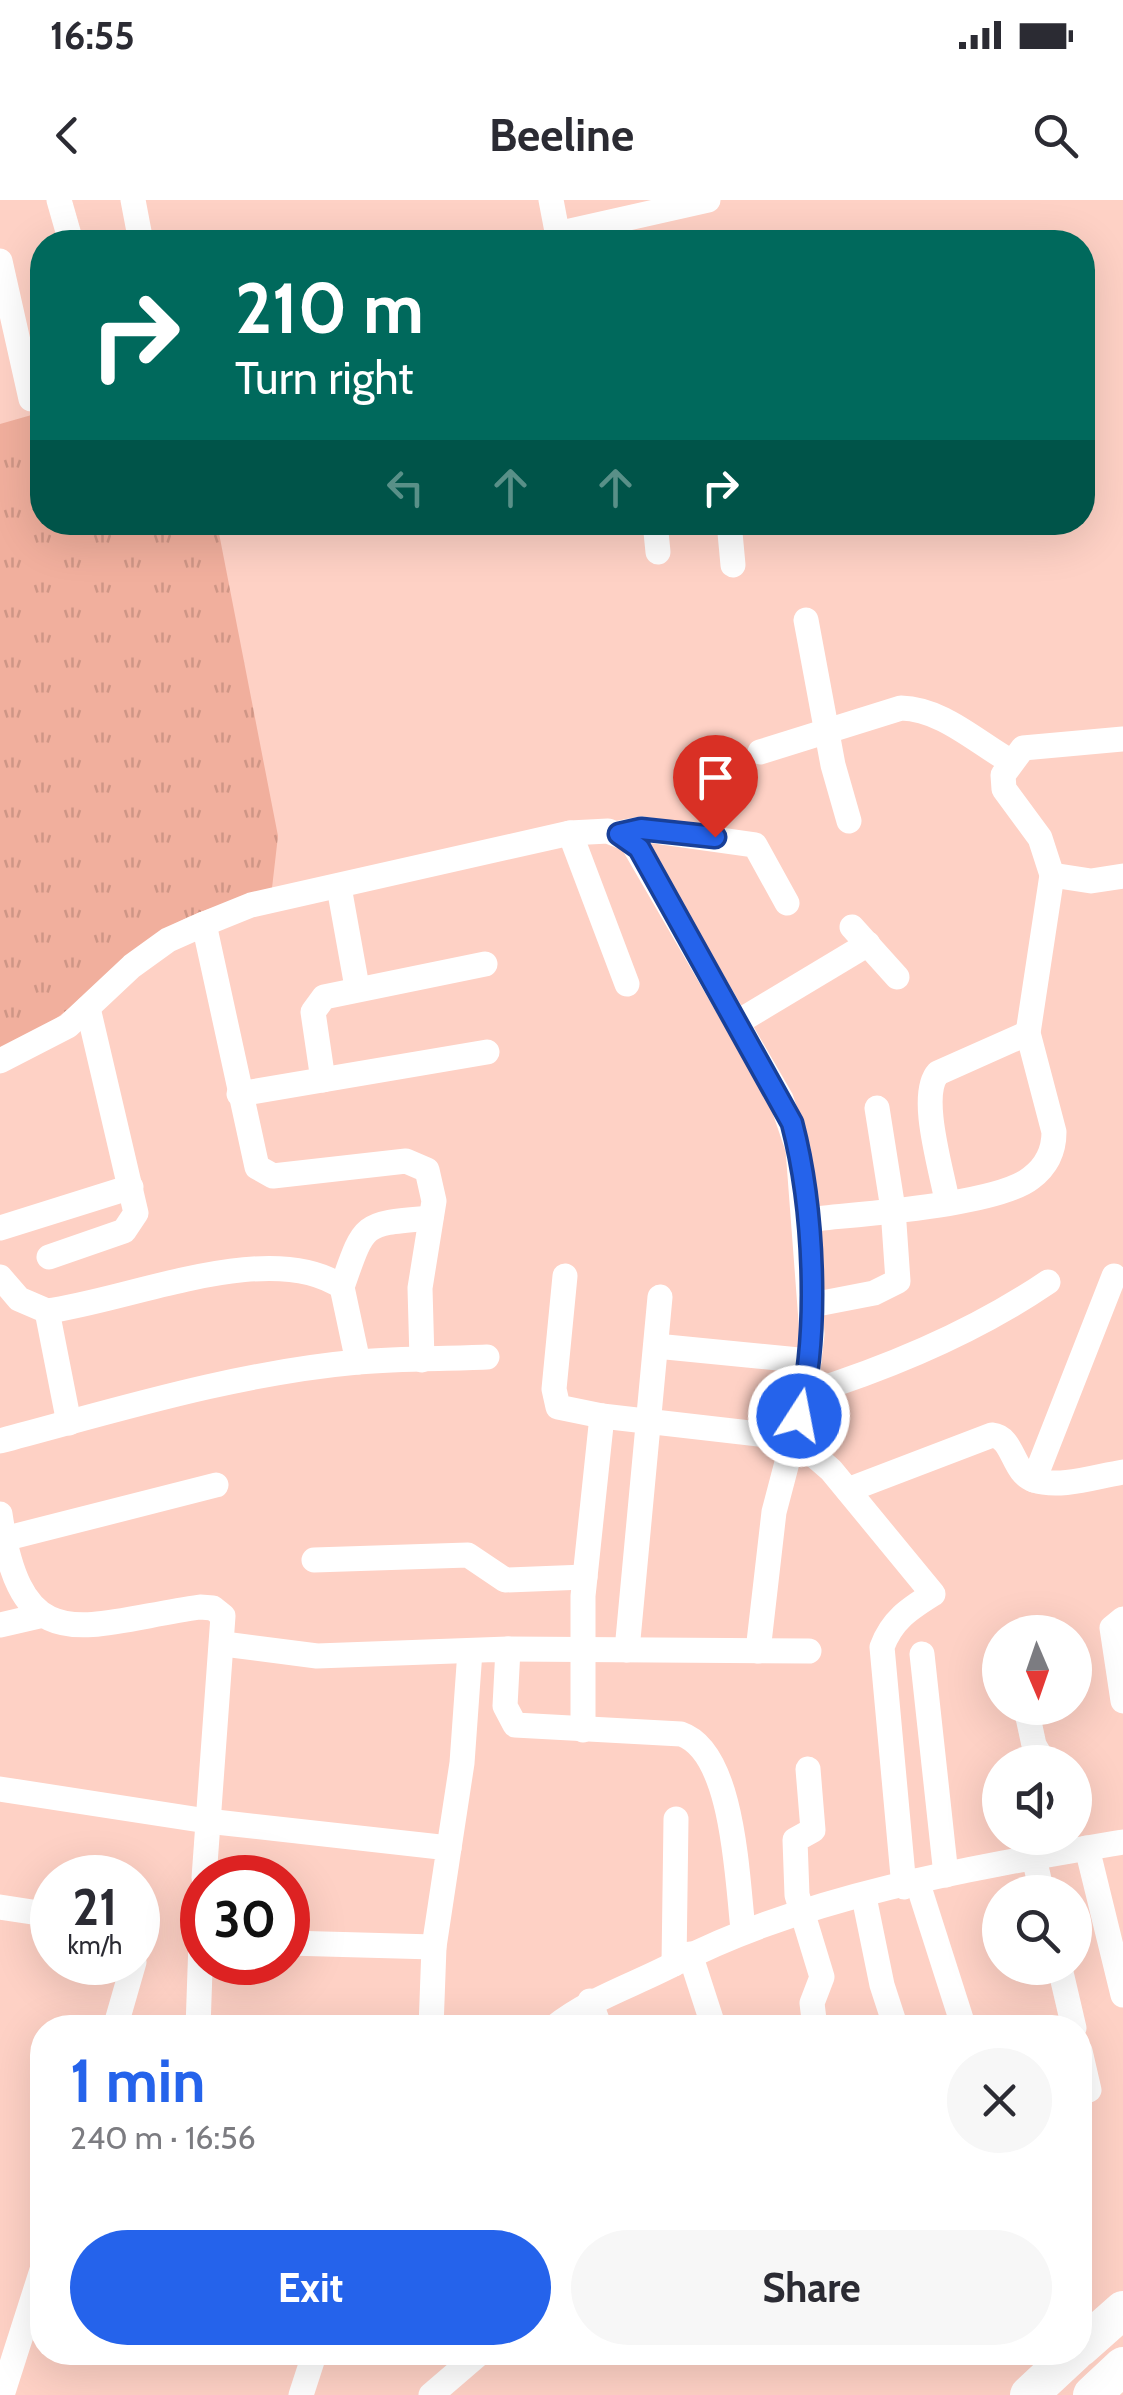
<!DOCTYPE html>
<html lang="en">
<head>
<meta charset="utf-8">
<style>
  body { margin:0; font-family:Cabin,sans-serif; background:#f7f7f7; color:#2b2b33; height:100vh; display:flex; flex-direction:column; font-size:38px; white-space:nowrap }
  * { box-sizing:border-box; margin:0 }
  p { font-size:32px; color:#7c7c81 }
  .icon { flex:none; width:55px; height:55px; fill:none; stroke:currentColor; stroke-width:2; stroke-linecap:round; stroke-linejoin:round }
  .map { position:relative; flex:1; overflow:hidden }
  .drawer { position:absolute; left:30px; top:1815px; width:1062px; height:350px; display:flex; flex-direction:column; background:#fff; border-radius:40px; box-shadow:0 10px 40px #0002 }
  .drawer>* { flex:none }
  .hud { position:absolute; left:30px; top:30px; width:1065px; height:305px; border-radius:40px; box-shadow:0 10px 40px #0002; background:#00695c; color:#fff; overflow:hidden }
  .needle { width:65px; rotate:178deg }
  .controls { position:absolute; left:982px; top:1415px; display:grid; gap:20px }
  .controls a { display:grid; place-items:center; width:110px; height:110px; border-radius:50%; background:#fff; box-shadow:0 10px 40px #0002; font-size:50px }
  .speed { position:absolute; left:30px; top:1655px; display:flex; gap:20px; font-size:50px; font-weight:700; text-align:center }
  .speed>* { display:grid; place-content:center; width:130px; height:130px; border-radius:50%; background:#fff; box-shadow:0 10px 40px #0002; line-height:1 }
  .speed small { font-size:25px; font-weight:400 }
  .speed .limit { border:15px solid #d22; background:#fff; color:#111 }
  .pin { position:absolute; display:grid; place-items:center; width:85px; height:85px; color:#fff; margin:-102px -42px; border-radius:50% 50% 50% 0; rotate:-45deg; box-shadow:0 0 10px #0007 }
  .pin .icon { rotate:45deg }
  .me { position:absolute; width:110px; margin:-55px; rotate:11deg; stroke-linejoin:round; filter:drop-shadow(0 0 8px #0008) }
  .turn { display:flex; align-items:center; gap:35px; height:210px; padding:0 40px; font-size:45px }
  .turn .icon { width:130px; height:130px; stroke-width:2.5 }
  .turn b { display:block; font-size:70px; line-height:85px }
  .lanes { display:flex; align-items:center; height:95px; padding:0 40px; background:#0003; justify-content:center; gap:50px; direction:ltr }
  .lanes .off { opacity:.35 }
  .round { display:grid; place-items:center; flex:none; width:105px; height:105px; border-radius:52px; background:#f7f7f7 }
  .head { display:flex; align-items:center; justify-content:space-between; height:170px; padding:0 40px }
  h1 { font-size:60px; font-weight:700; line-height:75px; color:#2563eb }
  .button { display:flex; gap:20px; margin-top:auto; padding:20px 40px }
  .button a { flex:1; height:115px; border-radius:60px; background:#2563eb; color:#fff; font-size:40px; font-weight:700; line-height:115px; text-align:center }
  .button a+a { background:#f7f7f7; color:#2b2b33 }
  .status { display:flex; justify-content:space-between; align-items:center; height:70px; padding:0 50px; background:#fff; direction:ltr }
  .status svg { height:28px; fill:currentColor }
  header { display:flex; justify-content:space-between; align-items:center; height:130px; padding:0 40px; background:#fff; font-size:45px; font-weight:700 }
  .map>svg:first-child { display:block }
</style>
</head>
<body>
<div class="status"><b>16:55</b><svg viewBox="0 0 49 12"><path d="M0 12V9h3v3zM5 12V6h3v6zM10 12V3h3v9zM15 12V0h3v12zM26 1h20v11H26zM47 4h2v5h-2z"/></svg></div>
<header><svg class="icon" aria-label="back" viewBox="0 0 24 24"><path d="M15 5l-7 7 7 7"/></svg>Beeline<svg class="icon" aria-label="search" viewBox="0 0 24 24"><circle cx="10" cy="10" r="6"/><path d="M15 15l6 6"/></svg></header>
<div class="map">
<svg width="1123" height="2195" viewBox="0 0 1123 2195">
  <defs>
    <pattern id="park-tufts" width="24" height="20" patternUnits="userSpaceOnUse" patternTransform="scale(2.5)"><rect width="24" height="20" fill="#f1af9d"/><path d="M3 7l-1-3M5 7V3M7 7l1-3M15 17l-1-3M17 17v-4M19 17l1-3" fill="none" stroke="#cf9686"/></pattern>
  </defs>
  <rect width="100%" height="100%" fill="#fed1c5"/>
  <!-- park -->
  <path fill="url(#park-tufts)" d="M42 212V322L217 323 278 636 272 688C238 701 193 710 163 731 119 761 48 838 0 849V224Z"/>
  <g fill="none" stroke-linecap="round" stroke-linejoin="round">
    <!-- minor -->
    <g stroke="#fff" stroke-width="25">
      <polyline points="59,0 71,42"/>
      <polyline points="133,0 141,42"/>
      <polyline points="551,0 559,42"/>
      <polyline points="557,34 708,0"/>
      <polyline points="0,61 31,199"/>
      <polyline points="655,322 658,352"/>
      <polyline points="729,322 733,365"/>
      <polyline points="806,420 833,565 849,621"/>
      <path d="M760 552 901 508C942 509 975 541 1010 561"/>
      <polyline points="570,633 627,784"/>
      <polyline points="619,633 641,629 755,645 787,703"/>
      <polyline points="1052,675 1091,681 1123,676"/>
      <polyline points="339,687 357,787"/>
      <polyline points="204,724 257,967 273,976 406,961 427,970 434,1001 420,1088 422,1160"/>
      <polyline points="852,727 897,777"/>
      <polyline points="738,822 868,744"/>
      <polyline points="0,861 68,826 132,766 168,740 204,724 251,705 570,633 608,631 631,640 781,899 798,949 812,1134 805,1194 774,1312 758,1451"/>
      <polyline points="323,880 313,812 324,797 485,764"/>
      <polyline points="239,894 487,852"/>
      <path d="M947 1001C942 971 918 895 938 873L1028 833"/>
      <path d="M805 1020C855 1014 996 1006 1031 978 1047 966 1054 951 1054 932L1028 833 1052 675 1040 638 1004 589 1003 575 1023 548 1123 539"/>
      <polyline points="0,1028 131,987"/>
      <polyline points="49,1057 124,1031 136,1013 88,808"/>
      <path d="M565 1076 554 1189 558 1207 602 1216 794 1238 831 1270 933 1394C909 1409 892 1420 882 1447L904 1687"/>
      <path d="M0 1077 19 1099 47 1111C130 1100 271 1038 342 1087L358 1162"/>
      <path d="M342 1087C365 1021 362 1024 431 1018"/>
      <polyline points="812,1105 874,1093 898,1081 893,1009 877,908"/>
      <polyline points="47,1111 69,1223"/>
      <polyline points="656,1146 809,1161"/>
      <path d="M805 1194C888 1168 976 1131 1048 1082"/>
      <path d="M0 1241C117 1210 236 1173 358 1162 401 1158 444 1159 487 1157"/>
      <polyline points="1034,1280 1114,1076"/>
      <path d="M848 1290 992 1235C1014 1237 1012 1273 1034 1280 1060 1289 1097 1276 1123 1272"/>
      <path d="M0 1314C22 1464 82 1424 200 1407L213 1408 223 1416 204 1678"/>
      <polyline points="4,1339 216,1285"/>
      <polyline points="314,1360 468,1355 505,1380 585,1377"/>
      <polyline points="1123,1419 1112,1428 1123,1501"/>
      <polyline points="0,1425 39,1416"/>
      <path d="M224 1444 317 1456 508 1449 505 1506 515 1525 681 1534C734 1552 737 1679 743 1729"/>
      <polyline points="508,1449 809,1451"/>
      <polyline points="627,1450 660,1097"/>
      <polyline points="922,1454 946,1675"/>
      <polyline points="1026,1508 1034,1545 1044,1562"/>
      <polyline points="583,1530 583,1396 602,1216"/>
      <polyline points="808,1569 813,1630 795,1640 797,1695 822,1777 812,1803 815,1828"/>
      <polyline points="0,1589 207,1621 449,1648 434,1747 431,1828"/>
      <polyline points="449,1648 462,1563 470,1451"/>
      <polyline points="1087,1648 1123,1795"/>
      <polyline points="1034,1658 1042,1692"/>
      <polyline points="917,1681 964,1828"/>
      <polyline points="864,1697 882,1785 896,1828"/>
      <polyline points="0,1707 52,1715"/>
      <polyline points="288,1743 434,1747"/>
      <polyline points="690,1754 714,1828"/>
      <polyline points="674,1764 676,1619"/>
      <polyline points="1060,1768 1074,1828"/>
      <polyline points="590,1801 600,1828"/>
      <polyline points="115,1828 134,1762"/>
      <polyline points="198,1828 202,1713"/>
      <path d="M553 1828C591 1798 632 1786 674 1764 806 1695 976 1667 1123 1642"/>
      <polyline points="1080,1851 1089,1890"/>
      <polyline points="2,2195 42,2070"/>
      <polyline points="301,2195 315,2152"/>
      <polyline points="431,2195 481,2152"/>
    </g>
    <!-- primary -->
    <g stroke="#fff" stroke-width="38">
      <polyline points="1080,2148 1123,2110"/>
      <polyline points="1029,2195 1075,2152"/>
      <polyline points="1092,2195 1123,2166"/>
    </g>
  </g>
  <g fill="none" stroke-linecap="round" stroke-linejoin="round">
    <defs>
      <path id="route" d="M715 637 641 629 619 634 639 648 792 923C814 1007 820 1132 799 1216"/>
    </defs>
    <!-- route casing -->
    <use href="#route" stroke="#184099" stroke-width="25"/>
    <!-- route -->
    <use href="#route" stroke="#2563eb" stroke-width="18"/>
  </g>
</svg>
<div class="controls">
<a><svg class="needle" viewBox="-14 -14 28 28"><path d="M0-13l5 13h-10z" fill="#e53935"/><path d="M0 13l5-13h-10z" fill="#7c7c81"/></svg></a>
<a><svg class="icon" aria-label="sound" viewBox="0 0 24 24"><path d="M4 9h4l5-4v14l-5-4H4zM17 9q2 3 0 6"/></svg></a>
<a><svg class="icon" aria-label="search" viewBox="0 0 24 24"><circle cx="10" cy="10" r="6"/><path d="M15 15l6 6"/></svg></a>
</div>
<div class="speed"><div>21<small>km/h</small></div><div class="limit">30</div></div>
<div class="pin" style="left:715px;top:637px;background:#d93025"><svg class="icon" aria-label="arrive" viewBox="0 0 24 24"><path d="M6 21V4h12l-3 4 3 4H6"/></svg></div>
<svg class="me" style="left:799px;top:1216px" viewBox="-20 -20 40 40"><circle r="17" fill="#2563eb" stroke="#fff" stroke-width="3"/><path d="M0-11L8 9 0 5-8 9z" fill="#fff"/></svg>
<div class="hud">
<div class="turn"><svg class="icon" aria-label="right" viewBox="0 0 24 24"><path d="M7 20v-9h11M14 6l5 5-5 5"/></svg><div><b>210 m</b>Turn right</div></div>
<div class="lanes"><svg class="icon off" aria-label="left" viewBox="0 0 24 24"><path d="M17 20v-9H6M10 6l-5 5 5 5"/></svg><svg class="icon off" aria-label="ahead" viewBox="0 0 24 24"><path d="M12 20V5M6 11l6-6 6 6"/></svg><svg class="icon off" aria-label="ahead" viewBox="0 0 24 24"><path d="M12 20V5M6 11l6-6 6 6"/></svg><svg class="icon" aria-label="right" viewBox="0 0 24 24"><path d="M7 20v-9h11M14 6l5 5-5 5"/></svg></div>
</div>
<section class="drawer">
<div class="head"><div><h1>1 min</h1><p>240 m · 16:56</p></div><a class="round"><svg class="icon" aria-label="close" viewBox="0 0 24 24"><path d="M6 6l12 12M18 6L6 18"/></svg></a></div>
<div class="button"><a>Exit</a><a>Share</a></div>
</section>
</div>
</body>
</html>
